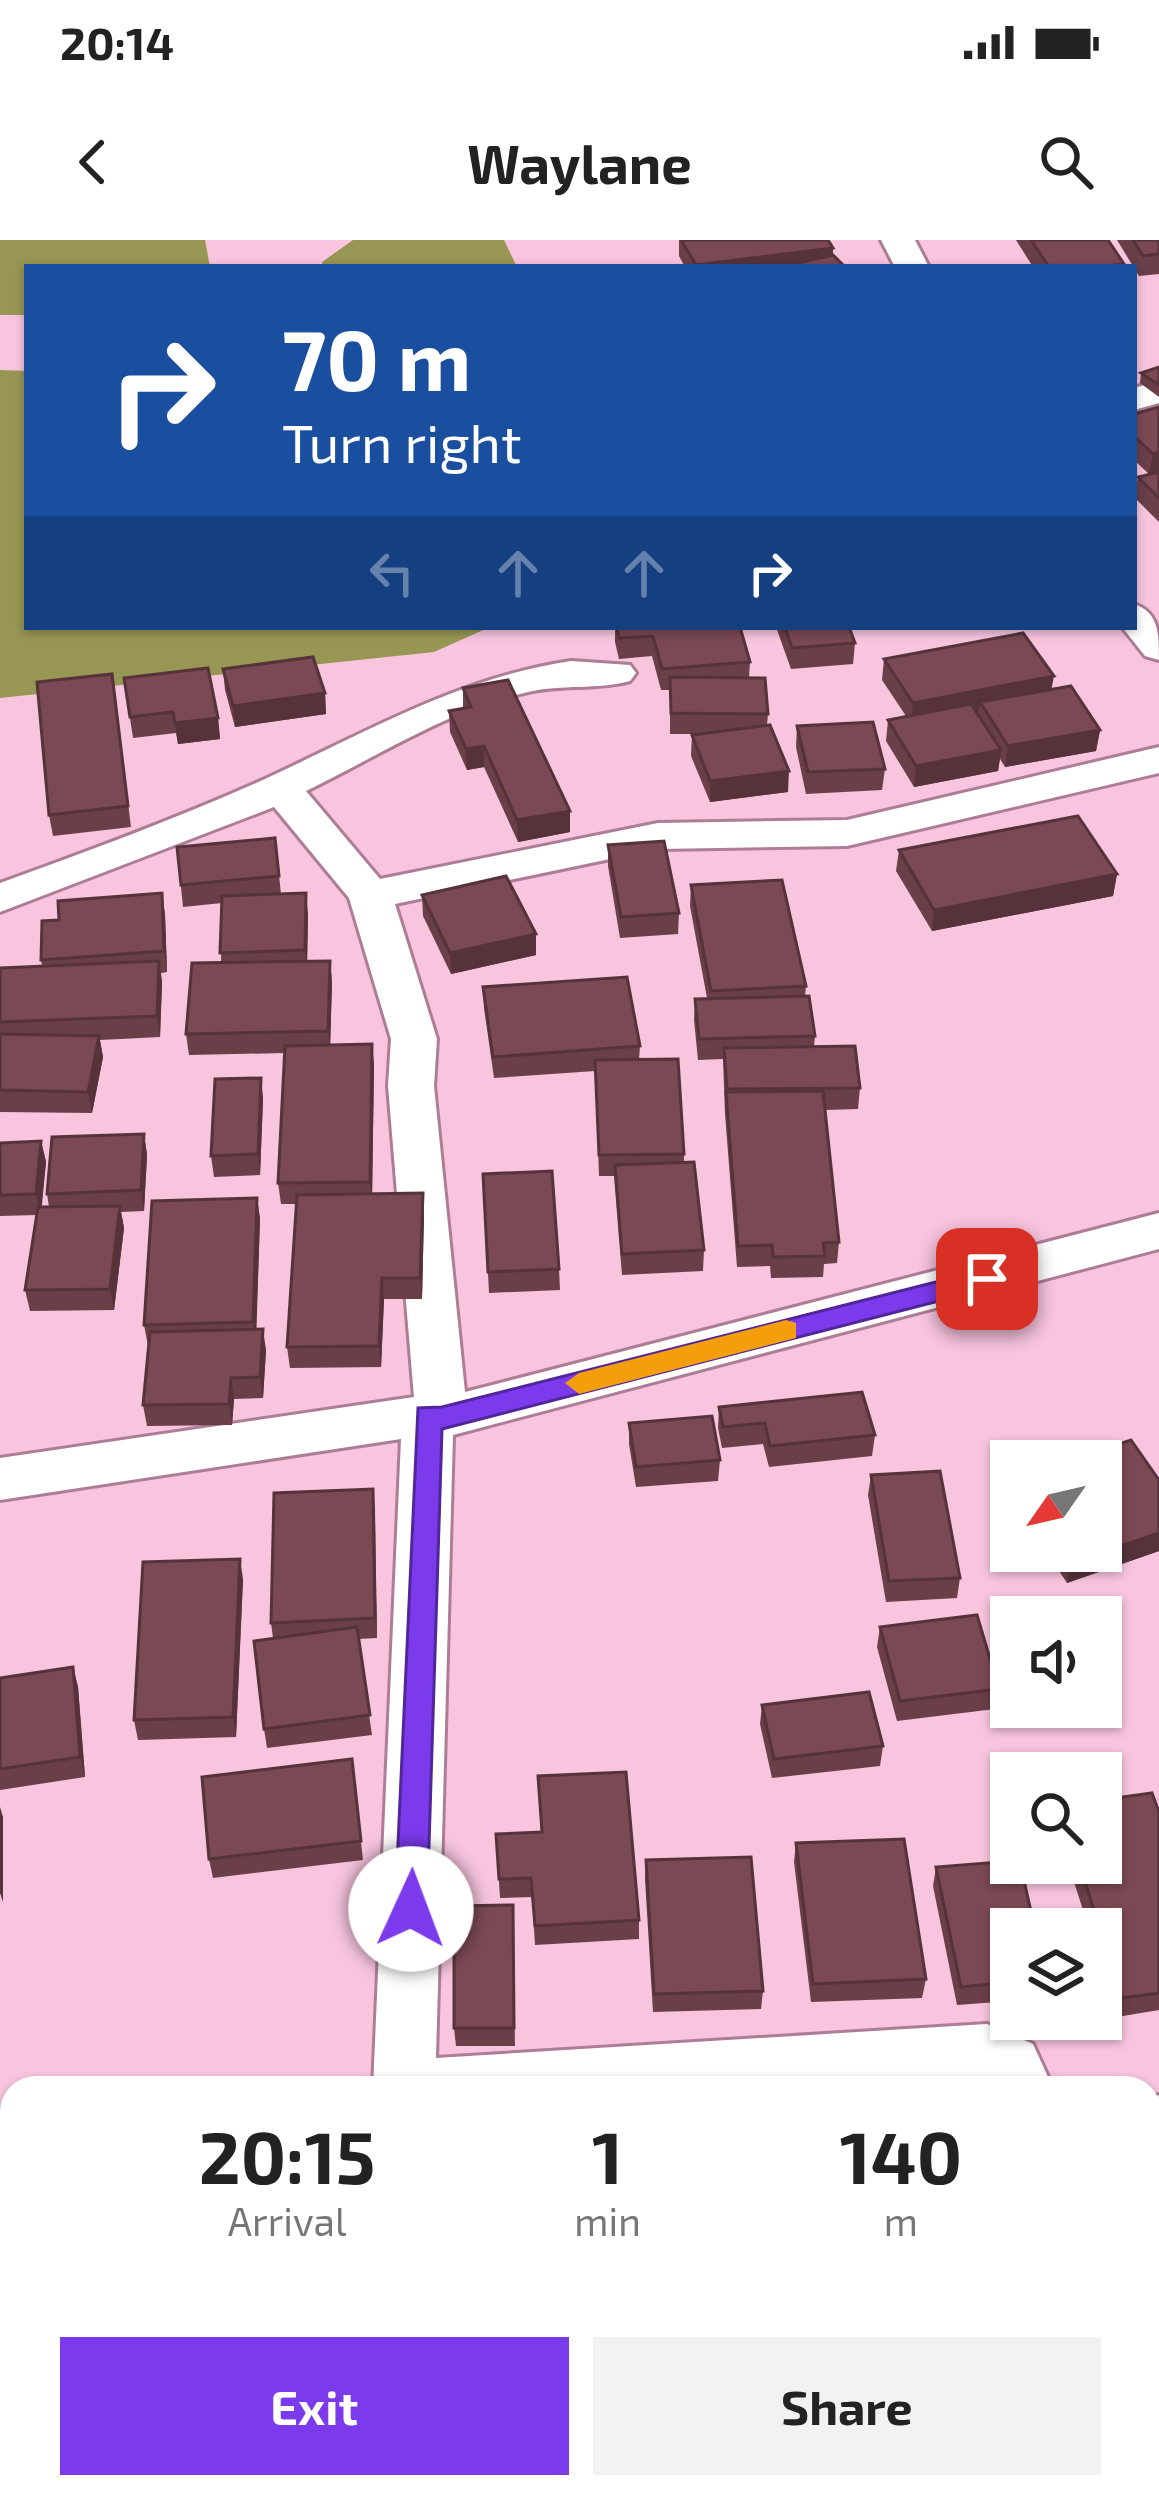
<!DOCTYPE html>
<html lang="en">
<head>
<meta charset="utf-8">
<style>
  body { margin:0; font-family:"Exo 2",sans-serif; background:#f2f2f2; color:#222; height:100vh; display:flex; flex-direction:column; font-size:45px; white-space:nowrap }
  * { box-sizing:border-box; margin:0 }
  p { font-size:39px; color:#767676 }
  .icon { flex:none; width:66px; height:66px; fill:none; stroke:currentColor; stroke-width:2; stroke-linecap:round; stroke-linejoin:round }
  .map { position:relative; flex:1; overflow:hidden }
  .side { position:absolute; left:0px; top:1836px; width:1161px; height:423px; display:flex; flex-direction:column; background:#fff; border-radius:36px 36px 0 0; box-shadow:0 3px 9px #0004 }
  .side>* { flex:none }
  .banner { position:absolute; left:24px; top:24px; width:1113px; height:366px; border-radius:0px; box-shadow:0 3px 9px #0004; background:#1a4fa0; color:#fff; overflow:hidden }
  .needle { width:78px; rotate:236deg }
  .controls { position:absolute; left:990px; top:1200px; display:grid; gap:24px }
  .controls a { display:grid; place-items:center; width:132px; height:132px; border-radius:0px; background:#fff; box-shadow:0 3px 9px #0004; font-size:60px }
  .pin { position:absolute; display:grid; place-items:center; width:102px; height:102px; color:#fff; margin:-51px; border-radius:24px; box-shadow:0 6px 18px #0006 }
  .me { position:absolute; width:132px; margin:-66px; rotate:2deg; stroke-linejoin:round; filter:drop-shadow(0 0 9px #0008) }
  .turn { display:flex; align-items:center; gap:42px; height:252px; padding:0 60px; font-size:54px }
  .turn .icon { width:156px; height:156px; stroke-width:2.5 }
  .turn b { display:block; font-size:84px; line-height:102px }
  .lanes { display:flex; align-items:center; height:114px; padding:0 60px; background:#0003; justify-content:center; gap:60px; direction:ltr }
  .lanes .off { opacity:.35 }
  .eta { display:flex; justify-content:space-evenly; align-items:center; height:204px; text-align:center }
  .eta b { font-size:72px; font-weight:700; line-height:84px }
  .primary-button { display:flex; gap:24px; margin-top:auto; padding:24px 60px }
  .primary-button a { flex:1; height:138px; border-radius:0px; background:#7c3aed; color:#fff; font-size:48px; font-weight:700; line-height:138px; text-align:center }
  .primary-button a+a { background:#f2f2f2; color:#222 }
  .status { display:flex; justify-content:space-between; align-items:center; height:84px; padding:0 60px; background:#fff; direction:ltr }
  .status svg { height:33px; fill:currentColor }
  header { display:flex; justify-content:space-between; align-items:center; height:156px; padding:0 60px; background:#fff; font-size:54px; font-weight:700 }
  .map>svg:first-child { display:block }
</style>
</head>
<body>
<div class="status"><b>20:14</b><svg viewBox="0 0 49 12"><path d="M0 12V9h3v3zM5 12V6h3v6zM10 12V3h3v9zM15 12V0h3v12zM26 1h20v11H26zM47 4h2v5h-2z"/></svg></div>
<header><svg class="icon" aria-label="back" viewBox="0 0 24 24"><path d="M15 5l-7 7 7 7"/></svg>Waylane<svg class="icon" aria-label="search" viewBox="0 0 24 24"><circle cx="10" cy="10" r="6"/><path d="M15 15l6 6"/></svg></header>
<div class="map">
<svg width="1159" height="2258" viewBox="0 0 1159 2258">
  <rect width="100%" height="100%" fill="#f8c4de"/>
  <!-- forest -->
  <g fill="#989653">
    <polygon points="0,0 205,0 210,27 27,27 27,75 0,75"/>
    <polygon points="353,0 504,0 517,27 323,27 322,22"/>
    <polygon points="0,130 27,131 27,387 490,387 434,412 0,458"/>
  </g>
  <g fill="none" stroke-linecap="round" stroke-linejoin="round">
    <defs>
      <g id="minor">
        <polygon points="881,0 915,0 929,27 895,27"/>
        <polygon points="1159,141 1159,163 1134,170 1134,148"/>
        <path d="M1134 364C1159 372 1159 394 1159 420L1145 416 1122 387H1134Z"/>
        <path d="M571 421 630 425 636 433 630 441C597 450 562 444 528 452 449 470 378 516 306 551L380 639 658 583 847 580 1159 507V533L847 606 658 609 395 664 437 799 434 846 465 1152 1159 973V1009L453 1195 436 1818 987 1784 1033 1804 1053 1848H991L981 1840 852 1848H373L401 1199 0 1260V1218L414 1157 388 846 391 799 349 658 274 567 0 672V643C89 611 178 578 265 539 367 492 458 438 571 421Z"/>
        <polygon points="1159,1855 1159,1913 1149,1916 1149,1858"/>
        <polygon points="1149,2218 1159,2222 1159,2258 1104,2258 1103,2247 1149,2247"/>
        <polygon points="386,2247 454,2247 455,2258 387,2258"/>
      </g>
    </defs>
    <!-- minor casing -->
    <use href="#minor" stroke="#ad7d95" stroke-width="6"/>
    <!-- minor -->
    <use href="#minor" fill="#fff" fill-rule="evenodd"/>
  </g>
  <!-- wall -->
  <g fill="#6a3f47">
    <polygon points="679,0 828,0 833,8 833,15 845,27 685,27 679,16"/>
    <polygon points="1016,0 1108,0 1124,27 1033,27"/>
    <polygon points="1117,0 1159,0 1159,34 1139,36"/>
    <polygon points="1159,127 1159,157 1140,143 1141,133"/>
    <polygon points="1159,167 1159,282 1134,257 1138,237 1149,234 1134,220 1134,174"/>
    <polygon points="615,387 740,387 750,422 749,437 768,474 767,485 788,552 710,562 691,516 692,494 670,494 670,450 661,450 652,416 619,419 615,402"/>
    <polygon points="776,387 849,387 855,403 853,424 791,429"/>
    <polygon points="884,419 1051,450 1100,490 1096,511 1005,527 1000,519 998,531 914,547 886,501 888,480 906,476 882,440"/>
    <polygon points="223,429 325,453 326,474 235,487 225,450"/>
    <polygon points="112,434 131,587 53,596 49,575"/>
    <polygon points="124,438 218,478 220,499 178,504 176,493 133,498"/>
    <polygon points="463,448 570,571 570,592 518,602 484,527 467,530 450,492 449,471 463,468"/>
    <polygon points="797,486 885,529 882,550 806,554 796,507"/>
    <polygon points="275,598 281,654 308,674 307,721 330,721 332,742 330,805 372,804 374,825 372,954 424,974 422,1059 384,1059 381,1127 290,1128 287,1107 296,964 281,964 278,943 285,813 189,815 186,794 221,723 222,663 183,667 177,607"/>
    <polygon points="608,605 679,673 678,694 620,698 608,626"/>
    <polygon points="899,610 1117,634 1113,656 932,691 896,631"/>
    <polygon points="691,645 806,746 805,756 815,796 814,806 860,848 858,869 825,870 839,1002 837,1023 824,1024 823,1037 771,1038 770,1026 737,1027 725,874 723,819 698,820 694,780 695,759 707,758 690,666"/>
    <polygon points="162,653 165,675 167,732 161,733 162,743 160,797 100,800 103,817 92,873 0,872 0,728 42,726 41,720 59,680"/>
    <polygon points="422,655 536,694 536,715 451,734 423,676"/>
    <polygon points="483,747 640,806 639,819 684,914 684,923 704,1010 703,1031 622,1035 614,936 599,936 595,831 494,838 484,768"/>
    <polygon points="261,838 263,859 260,935 214,937 211,916"/>
    <polygon points="144,894 147,915 144,971 121,972 124,988 114,1070 30,1071 25,1050 37,975 0,976 0,903 41,901 46,922 41,967 49,967 47,954"/>
    <polygon points="483,934 559,1029 560,1050 489,1053"/>
    <polygon points="257,958 260,979 256,1089 266,1110 263,1158 234,1159 232,1185 147,1186 143,1165 148,1106 144,1085"/>
    <polygon points="719,1167 875,1195 872,1216 769,1227 763,1204 722,1208 718,1188"/>
    <polygon points="629,1183 720,1220 718,1241 636,1247 629,1204"/>
    <polygon points="1131,1200 1159,1240 1159,1311 1067,1343 1046,1311 1101,1311 1101,1221 1068,1221"/>
    <polygon points="871,1235 960,1338 957,1358 886,1362 868,1255"/>
    <polygon points="373,1249 377,1398 358,1399 372,1495 267,1508 264,1489 273,1398 271,1383"/>
    <polygon points="243,1339 236,1497 138,1500 134,1480"/>
    <polygon points="880,1387 999,1449 995,1469 897,1481 877,1407"/>
    <polygon points="73,1427 78,1447 85,1537 0,1550 0,1438"/>
    <polygon points="762,1465 883,1506 880,1526 772,1538 760,1484"/>
    <polygon points="352,1519 363,1620 213,1638 209,1619"/>
    <polygon points="538,1536 639,1680 639,1699 535,1705 532,1657 500,1658 496,1594 541,1592"/>
    <polygon points="1159,1572 1159,1770 1117,1777 1101,1727 1101,1689 1089,1689 1068,1623 1101,1623"/>
    <polygon points="796,1603 926,1739 922,1758 811,1762 794,1622"/>
    <polygon points="646,1620 763,1751 761,1769 653,1772 645,1639"/>
    <polygon points="936,1627 1011,1689 1011,1761 957,1765 933,1646"/>
    <polygon points="513,1665 515,1806 456,1806 454,1788"/>
    <polygon points="509,2247 681,2247 588,2258 510,2258"/>
  </g>
  <!-- shaded-wall -->
  <g fill="#56333a">
    <polygon points="833,8 832,27 696,27 696,25"/>
    <polygon points="1159,212 1159,232 1149,234 1153,214"/>
    <polygon points="1054,436 1050,457 980,462 979,471 911,484 913,463"/>
    <polygon points="325,453 326,474 235,487 233,466"/>
    <polygon points="218,478 220,499 178,504 175,483"/>
    <polygon points="1100,490 1096,511 1005,527 1008,506"/>
    <polygon points="484,506 484,527 467,530 466,509"/>
    <polygon points="1001,510 998,531 914,547 916,526"/>
    <polygon points="789,531 788,552 710,562 710,541"/>
    <polygon points="570,571 570,592 518,602 517,580"/>
    <polygon points="1117,634 1113,656 932,691 934,670"/>
    <polygon points="162,653 165,675 167,732 164,711"/>
    <polygon points="306,653 308,674 307,731 305,710"/>
    <polygon points="536,694 536,715 451,734 450,713"/>
    <polygon points="159,721 162,743 160,797 157,776"/>
    <polygon points="330,721 332,742 330,812 328,791"/>
    <polygon points="99,796 103,817 92,873 88,852"/>
    <polygon points="372,804 374,825 372,963 370,942"/>
    <polygon points="261,838 263,859 260,935 258,914"/>
    <polygon points="144,894 147,915 144,971 141,950"/>
    <polygon points="41,901 46,922 41,975 36,954"/>
    <polygon points="423,953 424,974 422,1059 420,1038"/>
    <polygon points="257,958 260,979 256,1103 253,1082"/>
    <polygon points="120,966 124,988 114,1070 110,1049"/>
    <polygon points="382,1038 384,1059 381,1127 379,1106"/>
    <polygon points="263,1089 266,1110 263,1158 260,1137"/>
    <polygon points="231,1138 234,1159 232,1185 229,1164"/>
    <polygon points="373,1249 375,1269 377,1398 375,1378"/>
    <polygon points="1159,1293 1159,1311 1067,1343 1071,1323"/>
    <polygon points="240,1319 243,1339 236,1497 233,1477"/>
    <polygon points="73,1427 78,1447 85,1537 80,1517"/>
    <polygon points="0,1567 3,1577 3,1662 0,1653"/>
  </g>
  <!-- building -->
  <g fill="#7b4953" stroke="#56333a" stroke-width="3">
    <polygon points="681,0 828,0 833,8 696,25"/>
    <polygon points="1031,0 1108,0 1124,24 1099,27 1049,27"/>
    <polygon points="1133,0 1159,0 1159,14 1143,16"/>
    <polygon points="833,15 845,27 781,27"/>
    <polygon points="1159,127 1159,145 1141,133"/>
    <polygon points="1159,167 1159,212 1153,214 1134,196 1134,174"/>
    <polygon points="1159,232 1159,258 1138,237"/>
    <polygon points="617,387 740,387 750,422 662,429 653,396 619,398"/>
    <polygon points="785,387 849,387 855,403 792,408"/>
    <polygon points="1023,393 1054,436 913,463 884,419"/>
    <polygon points="313,417 325,453 233,466 223,429"/>
    <polygon points="208,428 218,478 175,483 173,472 130,477 124,438"/>
    <polygon points="112,434 128,566 49,575 37,442"/>
    <polygon points="670,437 765,438 768,474 671,473"/>
    <polygon points="508,440 570,571 517,580 484,506 466,509 449,471 471,467 463,448"/>
    <polygon points="1071,446 1100,490 1008,506 980,462"/>
    <polygon points="971,464 1001,510 916,526 888,480"/>
    <polygon points="873,482 885,529 808,532 797,486"/>
    <polygon points="770,485 789,531 710,541 692,495"/>
    <polygon points="1078,576 1117,634 934,670 899,610"/>
    <polygon points="275,598 279,636 181,645 177,607"/>
    <polygon points="664,601 679,673 621,677 608,605"/>
    <polygon points="506,636 536,694 450,713 422,655"/>
    <polygon points="782,640 806,746 711,751 691,645"/>
    <polygon points="162,653 164,711 41,720 42,681 59,680 58,661"/>
    <polygon points="306,653 305,710 220,713 222,656"/>
    <polygon points="159,721 157,776 0,782 0,728"/>
    <polygon points="330,721 328,791 186,794 192,723"/>
    <polygon points="627,737 640,806 493,817 483,747"/>
    <polygon points="809,756 815,796 699,799 695,759"/>
    <polygon points="0,794 99,796 88,852 0,850"/>
    <polygon points="372,804 370,942 278,943 285,806"/>
    <polygon points="855,806 860,848 727,849 724,808"/>
    <polygon points="678,819 684,914 599,915 595,820"/>
    <polygon points="261,838 258,914 211,916 215,839"/>
    <polygon points="823,851 839,1002 823,1003 825,1016 773,1017 772,1005 738,1006 726,852"/>
    <polygon points="144,894 141,950 47,954 52,897"/>
    <polygon points="41,901 36,954 0,955 0,903"/>
    <polygon points="694,922 704,1010 622,1014 615,925"/>
    <polygon points="552,931 559,1029 488,1032 483,934"/>
    <polygon points="423,953 420,1038 382,1038 379,1106 287,1107 297,955"/>
    <polygon points="257,958 253,1082 144,1085 152,961"/>
    <polygon points="120,966 110,1049 25,1050 38,967"/>
    <polygon points="263,1089 260,1137 231,1138 229,1164 143,1165 150,1092"/>
    <polygon points="862,1152 875,1195 770,1206 765,1183 723,1187 719,1167"/>
    <polygon points="712,1176 720,1220 636,1227 629,1183"/>
    <polygon points="1131,1200 1159,1240 1159,1293 1071,1323 1063,1311 1101,1311 1101,1221 1068,1221"/>
    <polygon points="940,1231 960,1338 889,1341 871,1235"/>
    <polygon points="373,1249 375,1378 271,1383 274,1253"/>
    <polygon points="240,1319 233,1477 134,1480 143,1322"/>
    <polygon points="977,1375 999,1449 900,1461 880,1387"/>
    <polygon points="357,1387 370,1475 264,1489 254,1401"/>
    <polygon points="73,1427 80,1517 0,1529 0,1438"/>
    <polygon points="869,1452 883,1506 774,1519 762,1465"/>
    <polygon points="352,1519 361,1601 209,1619 202,1537"/>
    <polygon points="626,1532 639,1680 535,1686 531,1638 499,1639 496,1594 542,1592 538,1536"/>
    <polygon points="1152,1553 1159,1572 1159,1753 1122,1758 1079,1623 1101,1623 1101,1560"/>
    <polygon points="904,1599 926,1739 813,1744 796,1603"/>
    <polygon points="751,1617 763,1751 654,1754 646,1620"/>
    <polygon points="1011,1621 1011,1623 1020,1623 1035,1689 1011,1689 1011,1742 961,1747 936,1627"/>
    <polygon points="513,1665 514,1788 454,1788 454,1666"/>
    <polygon points="670,1838 671,1848 540,1848"/>
    <polygon points="280,2247 335,2247 336,2258 201,2258"/>
    <polygon points="509,2247 553,2247 510,2252"/>
    <polygon points="955,2247 1090,2247 1092,2258 958,2258"/>
  </g>
  <!-- route -->
  <polygon fill="#7c3aed" stroke="#51269a" stroke-width="3" points="987,1029 997,1032 997,1046 442,1189 427,1669 422,1679 411,1683 399,1679 395,1669 418,1168 442,1167"/>
  <!-- slow -->
  <polygon fill="#f59e0b" points="786,1080 796,1083 796,1098 579,1154 565,1143 579,1133"/>
</svg>
<div class="controls">
<a><svg class="needle" viewBox="-14 -14 28 28"><path d="M0-13l5 13h-10z" fill="#e53935"/><path d="M0 13l5-13h-10z" fill="#767676"/></svg></a>
<a><svg class="icon" aria-label="sound" viewBox="0 0 24 24"><path d="M4 9h4l5-4v14l-5-4H4zM17 9q2 3 0 6"/></svg></a>
<a><svg class="icon" aria-label="search" viewBox="0 0 24 24"><circle cx="10" cy="10" r="6"/><path d="M15 15l6 6"/></svg></a>
<a><svg class="icon" aria-label="layers" viewBox="0 0 24 24"><path d="M12 4l9 5-9 5-9-5zM3 14l9 5 9-5"/></svg></a>
</div>
<div class="pin" style="left:987px;top:1039px;background:#d93025"><svg class="icon" aria-label="arrive" viewBox="0 0 24 24"><path d="M6 21V4h12l-3 4 3 4H6"/></svg></div>
<svg class="me" style="left:411px;top:1669px" viewBox="-20 -20 40 40"><circle r="19" fill="#fff"/><path d="M0-13L10 11 0 6-10 11z" fill="#7c3aed"/></svg>
<div class="banner">
<div class="turn"><svg class="icon" aria-label="right" viewBox="0 0 24 24"><path d="M7 20v-9h11M14 6l5 5-5 5"/></svg><div><b>70 m</b>Turn right</div></div>
<div class="lanes"><svg class="icon off" aria-label="left" viewBox="0 0 24 24"><path d="M17 20v-9H6M10 6l-5 5 5 5"/></svg><svg class="icon off" aria-label="ahead" viewBox="0 0 24 24"><path d="M12 20V5M6 11l6-6 6 6"/></svg><svg class="icon off" aria-label="ahead" viewBox="0 0 24 24"><path d="M12 20V5M6 11l6-6 6 6"/></svg><svg class="icon" aria-label="right" viewBox="0 0 24 24"><path d="M7 20v-9h11M14 6l5 5-5 5"/></svg></div>
</div>
<section class="side">
<div class="eta">
<div><b>20:15</b><p>Arrival</p></div>
<div><b>1</b><p>min</p></div>
<div><b>140</b><p>m</p></div>
</div>
<div class="primary-button"><a>Exit</a><a>Share</a></div>
</section>
</div>
</body>
</html>
